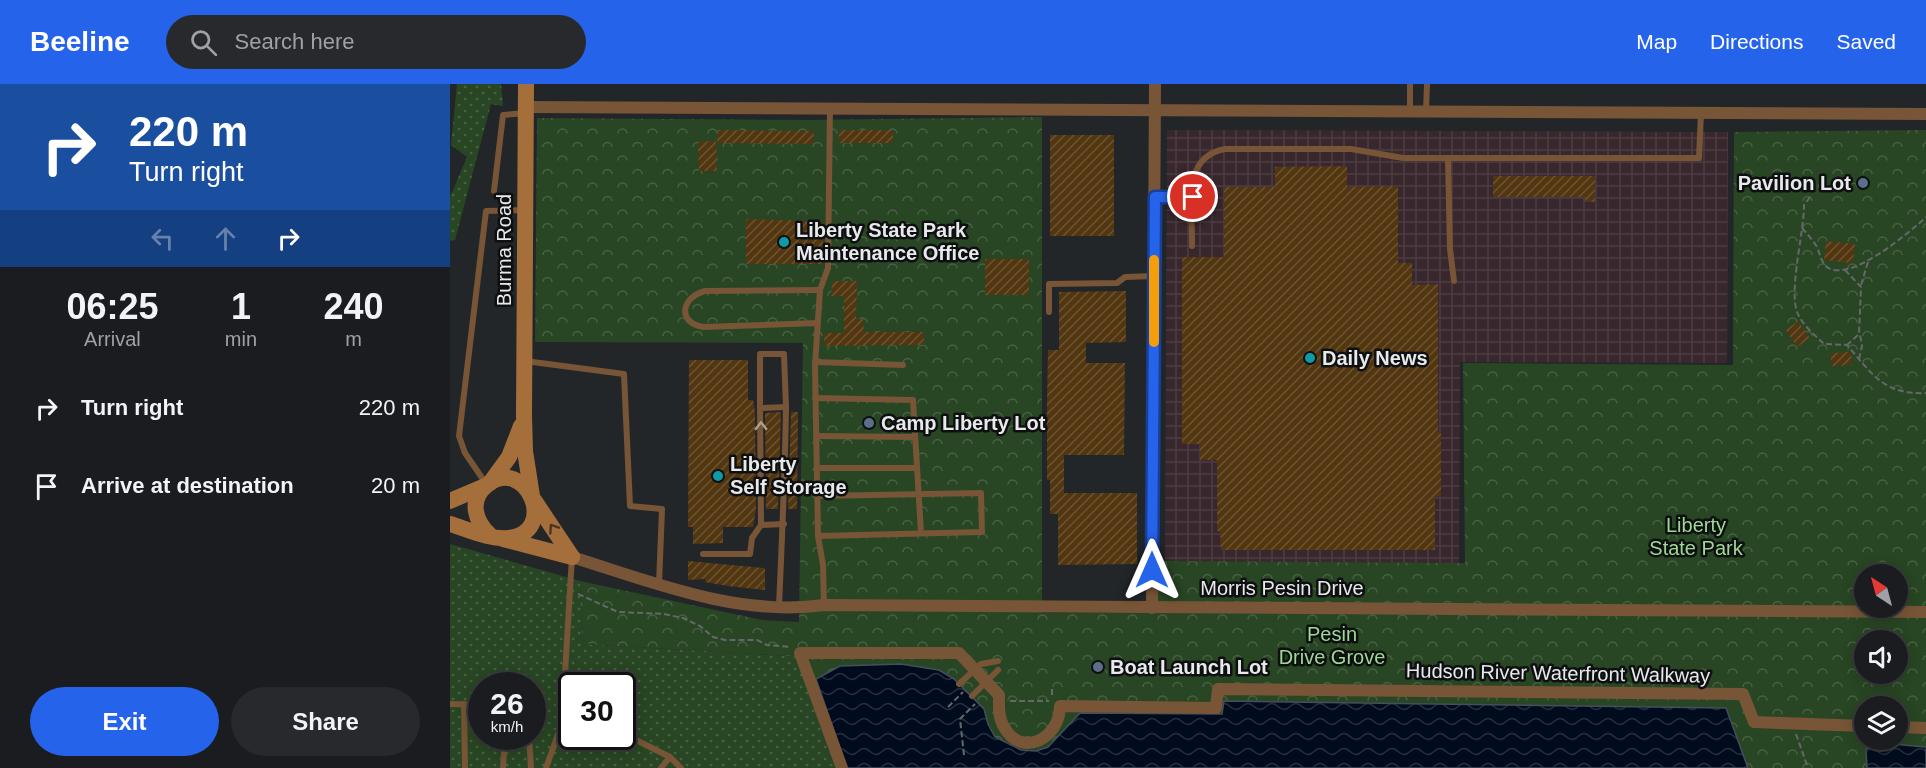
<!DOCTYPE html>
<html lang="en">
<head>
<meta charset="utf-8">
<style>
  body { margin:0; font-family:Helvetica,sans-serif; background:#27292c; color:#f1f3f6; height:100vh; display:flex; flex-direction:column; font-size:22px; white-space:nowrap }
  * { box-sizing:border-box; margin:0 }
  p { font-size:20px; color:#9fa1a4 }
  .icon { flex:none; width:33px; height:33px; fill:none; stroke:currentColor; stroke-width:2; stroke-linecap:round; stroke-linejoin:round }
  .map { position:relative; flex:1; overflow:hidden }
  .side { display:flex; flex-direction:column; background:#1a1c1f; width:450px }
  .side>* { flex:none }
  .banner { background:#1a4fa0; color:#fff; overflow:hidden }
  .needle { width:39px; rotate:324deg }
  .fabs { position:absolute; left:1404px; top:480px; display:grid; gap:12px }
  .fabs a { display:grid; place-items:center; width:54px; height:54px; border-radius:50%; background:#1a1c1f; box-shadow:0 3px 15px #0003,0 0 0 2px #383a3d; font-size:30px }
  .speed { position:absolute; left:18px; top:588px; display:flex; gap:12px; font-size:30px; font-weight:700; text-align:center }
  .speed>* { display:grid; place-content:center; width:78px; height:78px; border-radius:50%; background:#1a1c1f; box-shadow:0 3px 15px #0003,0 0 0 2px #383a3d; line-height:1 }
  .speed small { font-size:15px; font-weight:400 }
  .speed .limit { border:3px solid #111; border-radius:9px; background:#fff; color:#111 }
  .pin { position:absolute; display:grid; place-items:center; width:51px; height:51px; color:#fff; margin:-26px; border:3px solid #fff; border-radius:50%; box-shadow:0 2px 6px #0007 }
  .me { position:absolute; width:66px; margin:-33px; rotate:0deg; stroke-linejoin:round; filter:drop-shadow(0 0 4px #0008) }
  .turn { display:flex; align-items:center; gap:21px; height:126px; padding:0 30px; font-size:27px }
  .turn .icon { width:78px; height:78px; stroke-width:2.5 }
  .turn b { display:block; font-size:42px; line-height:51px }
  .lanes { display:flex; align-items:center; height:57px; padding:0 30px; background:#0003; justify-content:center; gap:30px; direction:ltr }
  .lanes .off { opacity:.35 }
  .eta { display:flex; justify-content:space-evenly; align-items:center; height:102px; text-align:center }
  .eta b { font-size:36px; font-weight:700; line-height:42px }
  .cta { display:flex; gap:12px; margin-top:auto; padding:12px 30px }
  .cta a { flex:1; height:69px; border-radius:36px; background:#2563eb; color:#fff; font-size:24px; font-weight:700; line-height:69px; text-align:center }
  .cta a+a { background:#27292c; color:#f1f3f6 }
  ul { padding:0; list-style:none }
  li { display:flex; align-items:center; gap:18px; height:78px; padding:0 30px }
  li div { flex:1 }
  li b { display:block; font-size:22px }
  li em { font-style:normal }
  header { display:flex; align-items:center; gap:36px; box-sizing:border-box; height:84px; padding:0 30px; background:#2563eb; color:#fff }
  header strong { font-size:28px }
  nav { display:flex; gap:33px; margin-inline-start:auto; font-size:21px }
  .search { width:420px; height:54px; background:#27292c; display:flex; align-items:center; gap:15px; box-sizing:border-box; padding:0 21px; border-radius:33px; color:#9fa1a4; font-size:22px }
  main { display:flex; flex:1; min-height:0 }
  .map>svg:first-child { display:block }
</style>
</head>
<body>
<header>
<strong>Beeline</strong>
<div class="search"><svg class="icon" aria-label="search" viewBox="0 0 24 24"><circle cx="10" cy="10" r="6"/><path d="M15 15l6 6"/></svg>Search here</div>
<nav><a>Map</a><a>Directions</a><a>Saved</a></nav>
</header>
<main>
<section class="side">
<div class="banner">
<div class="turn"><svg class="icon" aria-label="right" viewBox="0 0 24 24"><path d="M7 20v-9h11M14 6l5 5-5 5"/></svg><div><b>220 m</b>Turn right</div></div>
<div class="lanes"><svg class="icon off" aria-label="left" viewBox="0 0 24 24"><path d="M17 20v-9H6M10 6l-5 5 5 5"/></svg><svg class="icon off" aria-label="ahead" viewBox="0 0 24 24"><path d="M12 20V5M6 11l6-6 6 6"/></svg><svg class="icon" aria-label="right" viewBox="0 0 24 24"><path d="M7 20v-9h11M14 6l5 5-5 5"/></svg></div>
</div>
<div class="eta">
<div><b>06:25</b><p>Arrival</p></div>
<div><b>1</b><p>min</p></div>
<div><b>240</b><p>m</p></div>
</div>
<ul>
<li><svg class="icon" aria-label="right" viewBox="0 0 24 24"><path d="M7 20v-9h11M14 6l5 5-5 5"/></svg><div><b>Turn right</b></div><em>220 m</em></li>
<li><svg class="icon" aria-label="arrive" viewBox="0 0 24 24"><path d="M6 21V4h12l-3 4 3 4H6"/></svg><div><b>Arrive at destination</b></div><em>20 m</em></li>
</ul>
<div class="cta"><a>Exit</a><a>Share</a></div>
</section>
<div class="map">
<svg width="1476" height="684" viewBox="0 0 1476 684">
  <defs>
    <pattern id="industrial-grid" width="8" height="8" patternUnits="userSpaceOnUse" patternTransform="scale(1.5)"><rect width="8" height="8" fill="#39272e"/><path d="M0 4h8M4 0v8" fill="none" stroke="#4c3c42"/></pattern>
    <pattern id="grass-dots" width="8" height="8" patternUnits="userSpaceOnUse" patternTransform="scale(1.5)"><rect width="8" height="8" fill="#284623"/><path d="M2 2h.1M6 6h.1" fill="none" stroke="#476143" stroke-width="1.8" stroke-linecap="round"/></pattern>
    <pattern id="park-crowns" width="20" height="18" patternUnits="userSpaceOnUse" patternTransform="scale(1.5)"><rect width="20" height="18" fill="#284623"/><path d="M2 6a3 3 0 1 1 6 0M12 15a3 3 0 1 1 6 0" fill="none" stroke="#476143"/></pattern>
    <pattern id="water-waves" width="16" height="10" patternUnits="userSpaceOnUse" patternTransform="scale(1.5)"><rect width="16" height="10" fill="#000c1e"/><path d="M0 5q4-4 8 0t8 0" fill="none" stroke="#252f3f"/></pattern>
    <pattern id="building-hatch" width="6" height="6" patternUnits="userSpaceOnUse" patternTransform="scale(1.5)"><rect width="6" height="6" fill="#523610"/><path d="M-1 1l2-2M0 6l6-6M5 7l2-2" fill="none" stroke="#6b5333"/></pattern>
  </defs>
  <rect width="100%" height="100%" fill="#222629"/>
  <!-- industrial -->
  <polygon fill="url(#industrial-grid)" points="717,46 1278,48 1277,279 1010,278 1009,479 715,478"/>
  <!-- grass -->
  <g fill="url(#grass-dots)" fill-rule="evenodd">
    <polygon points="7,0 51,0 53,22 41,20 5,156 0,157 0,113 17,73 1,61"/>
    <path d="M0 460 130 497 132 560 359 573 397 684H0ZM32 602H82V652H32ZM122 602H172V652H122Z"/>
  </g>
  <!-- park -->
  <path fill="url(#park-crowns)" fill-rule="evenodd" d="M592 33V529H705L710 477 1015 479 1013 279 1283 281 1284 48 1476 46V663L1430 659 1416 666 1417 684H1298L1276 624 774 617 772 630 630 629 598 663 586 667 571 666 545 653 538 640 534 625 504 595 489 586 451 580 390 582 366 595 359 573 132 560 130 497 312 536 349 538 353 259 85 258 87 34 363 36ZM1414 490H1448V524H1414ZM1414 556H1448V590H1414ZM1414 622H1448V656H1414Z"/>
  <!-- water -->
  <g fill="url(#water-waves)" stroke="#454e5c" stroke-width="1.5">
    <polygon points="425,164 451,165 451,178 425,178"/>
    <polygon points="451,580 489,586 504,595 534,625 538,640 545,653 571,666 586,667 598,663 630,629 772,630 774,617 1276,624 1298,684 397,684 366,595 390,582"/>
    <polygon points="1430,659 1476,663 1476,684 1417,684 1416,665"/>
  </g>
  <!-- building -->
  <g fill="url(#building-hatch)">
    <polygon points="268,46 364,47 363,60 267,59"/>
    <rect x="389" y="46" width="54" height="13"/>
    <rect x="600" y="51" width="64" height="101"/>
    <polygon points="266,57 267,87 249,87 248,58"/>
    <polygon points="897,82 897,103 948,102 948,179 962,179 962,201 988,200 988,348 991,348 991,412 985,413 985,466 771,466 770,447 767,447 767,376 750,376 750,360 732,360 732,173 774,173 774,103 825,103 825,83"/>
    <polygon points="1043,92 1145,92 1145,118 1135,118 1135,113 1043,113"/>
    <polygon points="296,135 373,137 373,180 296,180"/>
    <polygon points="1376,157 1405,160 1403,179 1374,176"/>
    <rect x="535" y="175" width="44" height="36"/>
    <polygon points="382,197 407,197 406,235 413,235 414,248 474,248 474,261 374,262 374,249 394,249 394,212 381,212"/>
    <polygon points="676,207 676,258 636,259 636,279 675,279 674,371 614,371 614,409 687,409 687,480 608,481 608,430 600,430 600,396 597,396 597,319 598,266 609,266 609,208"/>
    <polygon points="1348,237 1360,254 1347,263 1336,246"/>
    <polygon points="1401,268 1402,281 1381,282 1381,269"/>
    <polygon points="239,276 298,276 298,316 303,316 305,328 306,425 303,443 273,443 273,459 243,460 243,443 238,443"/>
    <polygon points="331,328 328,425 316,425 315,329"/>
    <polygon points="341,328 348,328 347,425 338,425"/>
    <polygon points="238,477 315,484 315,506 278,502 255,498 255,495 238,496"/>
  </g>
  <g fill="none" stroke-linecap="round" stroke-linejoin="round">
    <!-- path -->
    <g stroke="#65686b" stroke-width="2" stroke-dasharray="6 3" stroke-linecap="butt">
      <path d="M1360 113 1354 121C1354 149 1339 204 1347 228 1352 241 1365 251 1374 260L1397 261C1422 290 1434 311 1476 309"/>
      <path d="M1352 144C1357 150 1363 156 1367 163 1370 170 1371 178 1377 183 1399 200 1460 148 1476 133"/>
      <polyline points="1395,186 1411,203 1409,250 1397,261"/>
      <polyline points="1411,201 1418,178"/>
      <polyline points="1409,275 1412,262 1410,251"/>
      <polyline points="128,510 168,528 214,530 233,534 250,542 263,553 275,556 307,556 317,561 340,563"/>
      <polyline points="602,605 602,614"/>
      <polyline points="560,617 599,617"/>
      <polyline points="498,623 513,608"/>
      <polyline points="1346,650 1358,684"/>
      <polyline points="514,671 510,635 525,620"/>
    </g>
    <!-- lane -->
    <g stroke="#775536" stroke-width="6">
      <polyline points="976,27 977,0"/>
      <polyline points="960,28 960,0"/>
      <polyline points="998,75 1000,165 1004,197"/>
      <polyline points="44,107 53,31 76,29"/>
      <polyline points="705,113 743,113"/>
      <path d="M742 162C743 125 730 73 775 65H901L953 74H1249L1251 29"/>
      <polyline points="599,228 599,200 667,199 675,193 704,192"/>
      <path d="M368 239 253 243C226 238 232 213 255 207L370 206"/>
      <polyline points="75,277 174,290 180,422 212,425 209,500"/>
      <polyline points="365,278 453,281"/>
      <polyline points="365,314 463,316 471,449"/>
      <polyline points="310,324 310,270 334,270 336,323"/>
      <polyline points="366,352 465,353"/>
      <polyline points="367,384 467,384"/>
      <polyline points="37,401 15,369 9,352 36,127 75,126"/>
      <polyline points="367,412 531,409 532,448 368,452"/>
      <polyline points="253,470 300,470 302,454 311,441"/>
      <polyline points="374,521 373,481 368,452 365,281 370,206 378,184 380,24"/>
      <path d="M329 522C332 456 335 390 336 323L310 324 311 441 334 440"/>
      <polyline points="509,600 531,580 548,577"/>
      <polyline points="522,612 548,586"/>
      <polyline points="0,620 32,621"/>
      <polyline points="14,620 15,684"/>
      <polyline points="172,649 220,673 231,684"/>
      <polyline points="79,652 81,684"/>
      <polyline points="53,684 55,652"/>
      <polyline points="96,684 112,639 122,473"/>
      <polyline points="211,684 220,673"/>
    </g>
    <!-- street -->
    <g stroke="#775536" stroke-width="12">
      <polyline points="77,23 1476,30"/>
      <path d="M122 473C202 498 288 533 374 521L1476 528"/>
      <polyline points="702,524 705,0"/>
      <polyline points="1448,643 1476,644"/>
      <path d="M392 684 350 569H509L549 611C549 622 548 633 554 643 572 675 610 654 610 622L766 624 768 605 1293 610 1304 638 1414 642"/>
    </g>
    <!-- secondary -->
    <g stroke="#a56f3c" stroke-width="16">
      <polyline points="76,0 74,332 75,367 82,412"/>
      <polyline points="40,399 59,373 71,342"/>
      <polyline points="84,416 122,473"/>
      <polyline points="0,417 35,402"/>
      <path d="M0 440C17 445 40 456 58 454 110 449 76 370 37 401 18 416 25 438 41 452"/>
      <polyline points="53,455 122,473"/>
    </g>
  </g>
  <!-- one-way arrows -->
  <defs><path id="oneway-chevron" d="M-2-3.5L2.5 0L-2 3.5" fill="none" stroke-width="1.6" stroke-linecap="round" stroke-linejoin="round" transform="scale(1.5)"/></defs>
  <use stroke="#af9f90" href="#oneway-chevron" transform="translate(311 342) rotate(-90)"/>
  <use stroke="#4a3522" href="#oneway-chevron" transform="translate(103 444) rotate(-124)"/>
  <g fill="none" stroke-linecap="round" stroke-linejoin="round">
    <defs>
      <polyline id="route" points="702,486 705,113 743,113"/>
    </defs>
    <!-- route casing -->
    <use href="#route" stroke="#184099" stroke-width="15"/>
    <!-- route -->
    <use href="#route" stroke="#2563eb" stroke-width="10"/>
    <!-- slow -->
    <polyline stroke="#f59e0b" stroke-width="10" points="704,258 704,176"/>
  </g>
  <!-- markers -->
  <g fill="#5c6f8a" stroke="#0d0f10" stroke-width="2">
    <circle cx="1413" cy="99" r="6"/>
    <circle cx="419" cy="339" r="6"/>
    <circle cx="648" cy="583" r="6"/>
  </g>
  <g fill="#0f9aa8" stroke="#0d0f10" stroke-width="2">
    <circle cx="334" cy="158" r="6"/>
    <circle cx="860" cy="274" r="6"/>
    <circle cx="268" cy="392" r="6"/>
  </g>
  <g text-anchor="middle" stroke-width="5" stroke-linejoin="round" paint-order="stroke">
    <!-- poi labels -->
    <g font-size="20" font-weight="bold" fill="#e7e9eb" stroke="#0d0f10" text-anchor="start">
      <text x="1401" y="106" text-anchor="end">Pavilion Lot</text>
      <text x="346" y="153">Liberty State Park<tspan x="346" dy="23">Maintenance Office</tspan></text>
      <text x="872" y="281">Daily News</text>
      <text x="431" y="346">Camp Liberty Lot</text>
      <text x="280" y="387">Liberty<tspan x="280" dy="23">Self Storage</tspan></text>
      <text x="660" y="590">Boat Launch Lot</text>
    </g>
    <!-- street labels -->
    <g font-size="20" fill="#e7e9eb" stroke="#0d0f10">
      <text transform="translate(54 166) rotate(-90)" y="7">Burma Road</text>
      <text x="832" y="511">Morris Pesin Drive</text>
      <text transform="translate(1108 589) rotate(1)" y="7">Hudson River Waterfront Walkway</text>
    </g>
    <!-- park labels -->
    <g font-size="20" fill="#9dd894" stroke="#0d0f10">
      <text x="1246" y="448">Liberty<tspan x="1246" dy="23">State Park</tspan></text>
      <text x="882" y="557">Pesin<tspan x="882" dy="23">Drive Grove</tspan></text>
    </g>
  </g>
</svg>
<div class="fabs">
<a><svg class="needle" viewBox="-14 -14 28 28"><path d="M0-13l5 13h-10z" fill="#e53935"/><path d="M0 13l5-13h-10z" fill="#9fa1a4"/></svg></a>
<a><svg class="icon" aria-label="sound" viewBox="0 0 24 24"><path d="M4 9h4l5-4v14l-5-4H4zM17 9q2 3 0 6"/></svg></a>
<a><svg class="icon" aria-label="layers" viewBox="0 0 24 24"><path d="M12 4l9 5-9 5-9-5zM3 14l9 5 9-5"/></svg></a>
</div>
<div class="speed"><div>26<small>km/h</small></div><div class="limit">30</div></div>
<div class="pin" style="left:743px;top:113px;background:#d93025"><svg class="icon" aria-label="arrive" viewBox="0 0 24 24"><path d="M6 21V4h12l-3 4 3 4H6"/></svg></div>
<svg class="me" style="left:702px;top:486px" viewBox="-20 -20 40 40"><path d="M0-17L14 15 0 8-14 15z" fill="#2563eb" stroke="#fff" stroke-width="4"/></svg>
</div>
</main>
</body>
</html>
